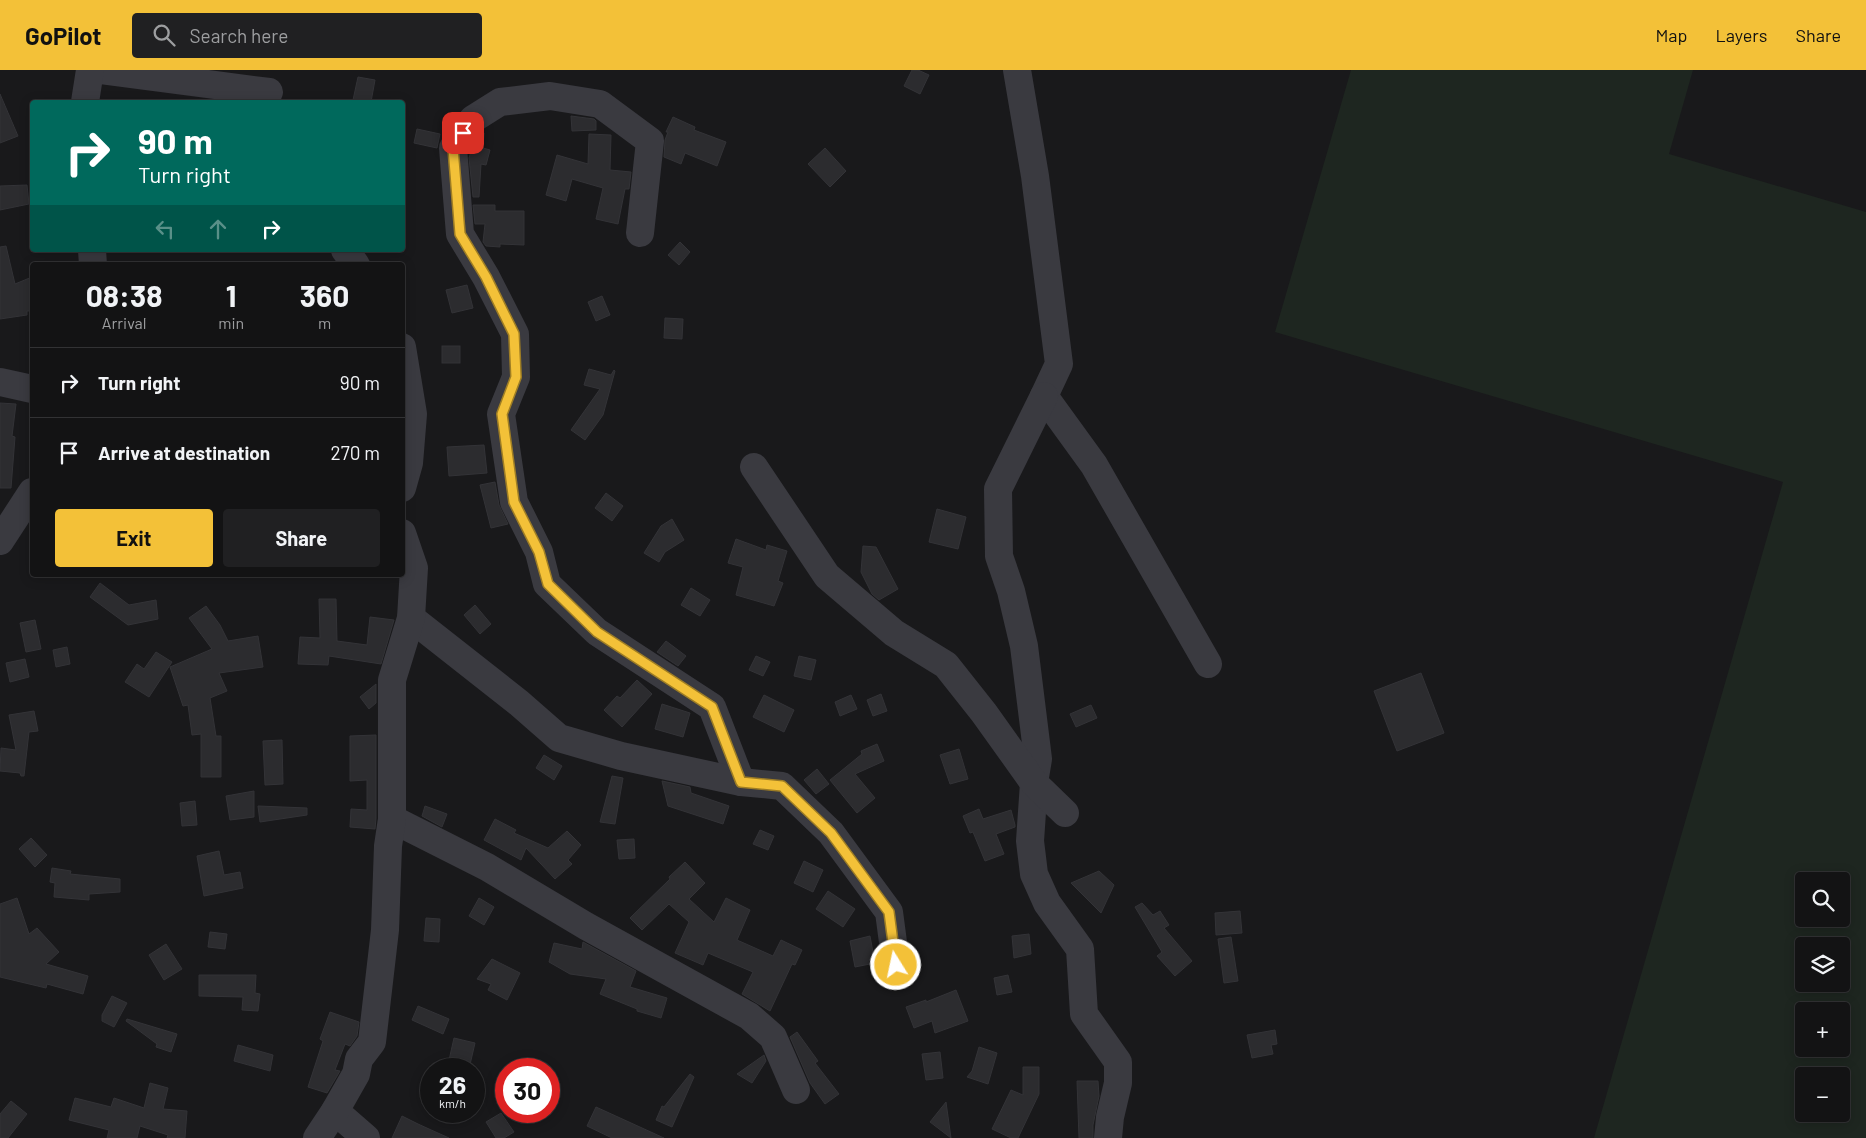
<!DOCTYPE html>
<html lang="en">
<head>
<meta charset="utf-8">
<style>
  body { margin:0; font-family:Barlow,sans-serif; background:#202022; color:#f1f3f6; height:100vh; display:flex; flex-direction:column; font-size:19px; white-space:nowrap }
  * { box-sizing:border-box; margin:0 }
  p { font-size:16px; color:#9d9ea0 }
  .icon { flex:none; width:28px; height:28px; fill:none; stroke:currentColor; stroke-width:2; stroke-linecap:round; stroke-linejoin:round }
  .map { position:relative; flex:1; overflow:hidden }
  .sheet { position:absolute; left:30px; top:192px; width:375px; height:315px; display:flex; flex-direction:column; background:#131314; border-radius:5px; box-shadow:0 2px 12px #0003,0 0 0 1px #323234 }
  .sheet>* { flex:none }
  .guide { position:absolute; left:30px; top:30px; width:375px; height:152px; border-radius:5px; box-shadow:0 2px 12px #0003,0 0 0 1px #323234; background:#00695c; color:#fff; overflow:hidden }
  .controls { position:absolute; left:1795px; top:802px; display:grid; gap:10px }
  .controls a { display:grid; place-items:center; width:55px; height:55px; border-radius:5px; background:#131314; box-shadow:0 2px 12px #0003,0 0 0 1px #323234; font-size:25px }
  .speed { position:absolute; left:420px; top:988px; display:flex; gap:10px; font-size:25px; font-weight:700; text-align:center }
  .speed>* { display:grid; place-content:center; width:65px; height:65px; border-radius:50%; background:#131314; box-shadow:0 2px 12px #0003,0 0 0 1px #323234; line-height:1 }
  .speed small { font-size:12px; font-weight:400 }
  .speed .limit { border:8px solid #d22; background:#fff; color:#111 }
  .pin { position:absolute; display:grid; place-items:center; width:42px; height:42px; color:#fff; margin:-21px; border-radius:10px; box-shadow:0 2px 8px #0006 }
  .me { position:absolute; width:55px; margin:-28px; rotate:350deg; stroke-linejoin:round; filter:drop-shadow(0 0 4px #0008) }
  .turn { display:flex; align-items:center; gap:18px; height:105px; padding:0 25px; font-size:22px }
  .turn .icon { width:65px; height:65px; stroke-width:2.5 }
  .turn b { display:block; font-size:35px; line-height:42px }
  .lanes { display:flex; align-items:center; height:48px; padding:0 25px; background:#0003; justify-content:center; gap:25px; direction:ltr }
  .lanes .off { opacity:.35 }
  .eta { display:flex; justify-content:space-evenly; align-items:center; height:85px; text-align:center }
  .eta b { font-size:30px; font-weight:700; line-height:35px }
  .action { display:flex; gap:10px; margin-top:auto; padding:10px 25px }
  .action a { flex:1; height:58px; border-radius:5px; background:#f3c138; color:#111; font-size:20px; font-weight:700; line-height:58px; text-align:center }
  .action a+a { background:#202022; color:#f1f3f6 }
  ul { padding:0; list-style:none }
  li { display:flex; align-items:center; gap:15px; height:70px; padding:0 25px; border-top:1px solid #323234 }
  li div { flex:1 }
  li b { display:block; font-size:19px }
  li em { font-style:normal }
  header { display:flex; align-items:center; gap:30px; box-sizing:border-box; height:70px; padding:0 25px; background:#f3c138; color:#111 }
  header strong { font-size:24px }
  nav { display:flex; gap:28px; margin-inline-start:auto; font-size:18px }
  .search { width:350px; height:45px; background:#202022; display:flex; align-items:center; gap:12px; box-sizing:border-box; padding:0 18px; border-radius:5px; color:#9d9ea0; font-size:19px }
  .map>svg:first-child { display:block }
</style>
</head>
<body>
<header>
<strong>GoPilot</strong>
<div class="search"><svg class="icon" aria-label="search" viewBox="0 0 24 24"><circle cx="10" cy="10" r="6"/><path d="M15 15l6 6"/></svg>Search here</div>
<nav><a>Map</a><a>Layers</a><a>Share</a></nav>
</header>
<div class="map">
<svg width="1866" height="1068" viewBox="0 0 1866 1068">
  <rect width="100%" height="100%" fill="#19191b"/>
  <!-- green -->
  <path fill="#1e2620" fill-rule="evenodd" d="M1351 0H1693L1669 84 1866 142V1068H1594L1783 412 1275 262ZM1804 811H1841V849H1804ZM1804 876H1841V914H1804ZM1804 941H1841V979H1804ZM1841 1006V1044H1804V1006Z"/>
  <!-- building -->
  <g fill="#2c2c2f" stroke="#333337">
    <polygon points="912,0 918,0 929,5 920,24 904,16"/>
    <polygon points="358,7 375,10 371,32 353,30"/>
    <polygon points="0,24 18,66 0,73"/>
    <polygon points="571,46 594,49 596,51 596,60 572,61"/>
    <polygon points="673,47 695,57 694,60 726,72 717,96 685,83 681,94 664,87 665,70 668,62 666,62"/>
    <polygon points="417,59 440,64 437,78 414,73"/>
    <polygon points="482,63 484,63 483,78 490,80 486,95 481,94 479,127 473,127 469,88 472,78"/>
    <polygon points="589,64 611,65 610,100 631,102 629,119 625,119 618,154 596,149 603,118 572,109 566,131 546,125 557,85 588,94"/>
    <polygon points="825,78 846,101 830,117 808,94"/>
    <polygon points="27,115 29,134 0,140 0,116"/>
    <polygon points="473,135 495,135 495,141 524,141 524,175 500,174 500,177 486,176 483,172 485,154 475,154"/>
    <polygon points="680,172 690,182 679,195 668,185"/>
    <polygon points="6,176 15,214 32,207 32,241 27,241 27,245 0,249 0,177"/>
    <polygon points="467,215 473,238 452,243 446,220"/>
    <polygon points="602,226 610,245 596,251 588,232"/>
    <polygon points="665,248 683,249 682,269 664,268"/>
    <rect x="442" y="276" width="18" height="17"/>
    <polygon points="589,299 611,305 614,300 615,301 603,345 585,370 571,360 600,319 584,315"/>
    <polygon points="0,333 16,334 12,366 15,367 11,418 0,418"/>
    <polygon points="484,375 487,403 449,406 447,377"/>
    <polygon points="495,412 499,435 508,454 491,458 480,415"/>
    <polygon points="606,423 623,436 612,451 595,438"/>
    <polygon points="937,439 966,447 958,479 929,472"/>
    <polygon points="672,449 684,470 665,482 659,492 644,483 661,456"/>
    <polygon points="736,469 766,480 767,475 787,481 778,511 783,513 774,536 736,525 743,497 728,493"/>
    <polygon points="863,476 876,477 898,519 879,530 872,524 861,502"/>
    <polygon points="100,513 129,535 156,530 158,549 128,555 90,527"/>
    <polygon points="691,518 710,530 700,546 681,535"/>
    <polygon points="319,529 336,529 337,571 367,575 370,547 394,550 381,594 329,586 328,595 298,594 300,567 320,568"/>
    <polygon points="475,535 491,554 480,564 464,545"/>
    <polygon points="206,536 220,555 228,571 258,566 263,597 219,603 227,621 210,628 216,666 221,666 221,707 201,707 201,664 192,665 188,635 183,636 170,597 212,579 189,548"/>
    <polygon points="35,550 41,579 26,582 20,553"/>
    <polygon points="666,571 686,586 678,596 657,582"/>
    <polygon points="67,577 70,594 56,597 53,580"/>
    <polygon points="156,582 172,592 149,627 125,612 137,594 144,599"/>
    <polygon points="756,586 770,592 763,606 749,600"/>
    <polygon points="799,586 816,590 811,610 794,606"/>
    <polygon points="25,589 29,607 10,612 6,593"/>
    <polygon points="1421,603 1444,663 1397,681 1374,621"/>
    <polygon points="637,610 652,624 622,657 604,640 617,626 620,628"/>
    <polygon points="376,614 376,633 369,639 360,627"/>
    <polygon points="881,624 887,641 873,646 867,630"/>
    <polygon points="764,625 794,640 784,662 753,647"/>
    <polygon points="851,625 857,639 840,646 835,632"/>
    <polygon points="662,634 690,643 683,667 655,659"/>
    <polygon points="1091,635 1097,648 1076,657 1070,644"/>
    <polygon points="34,641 38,661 29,662 24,706 21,706 20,703 0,701 1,678 16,680 9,645"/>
    <polygon points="376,665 376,748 375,759 350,757 351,739 367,740 367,710 350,711 350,666"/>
    <polygon points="282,670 283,714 265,715 263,671"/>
    <polygon points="877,674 884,691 855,704 875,728 857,743 830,710 862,684 861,681"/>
    <polygon points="959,679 968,709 950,714 940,685"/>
    <polygon points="544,685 562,696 554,710 536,698"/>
    <polygon points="817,699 829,714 816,724 804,710"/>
    <polygon points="612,706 623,708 615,754 600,752"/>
    <polygon points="662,711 690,717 691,723 729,736 723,754 668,736"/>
    <polygon points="254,721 254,747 230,750 226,726"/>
    <polygon points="195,731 197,755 182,756 180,733"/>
    <polygon points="258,736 307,738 307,745 260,752"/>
    <polygon points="425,736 447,744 442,757 422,746"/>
    <polygon points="979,739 983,749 1011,740 1015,755 1015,757 996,764 1004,784 985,791 973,762 970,763 963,746"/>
    <polygon points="495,749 516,760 514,763 548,778 567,761 581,775 568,790 572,794 555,809 526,778 521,790 484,770"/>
    <polygon points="760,760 774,766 768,780 753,774"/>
    <polygon points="31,768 47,785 35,797 19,779"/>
    <polygon points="634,769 635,788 619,789 617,770"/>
    <polygon points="219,781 224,805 240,802 243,818 204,826 197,786"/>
    <polygon points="804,791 823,800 813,822 794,813"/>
    <polygon points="685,792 705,813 689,829 714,852 726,828 750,840 737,870 773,886 781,870 802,880 795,895 792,894 770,941 742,924 753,902 708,883 703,895 675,883 689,852 669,834 642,860 630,848 670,809 669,807"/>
    <polygon points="52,798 71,801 70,804 120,809 120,822 89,824 89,830 54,827 55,813 50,812"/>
    <polygon points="1099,801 1114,815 1101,843 1071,813"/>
    <polygon points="828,821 855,839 843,857 816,839"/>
    <polygon points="17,828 29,864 37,858 59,882 46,894 88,906 83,924 47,914 46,918 0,907 0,834"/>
    <polygon points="479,828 494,837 484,855 469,846"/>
    <polygon points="1142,833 1153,845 1160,841 1169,855 1164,858 1192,891 1175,906 1157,886 1162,882 1135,837"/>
    <polygon points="1240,841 1242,863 1216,865 1215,843"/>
    <polygon points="426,848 440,849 439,872 424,871"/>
    <polygon points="210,862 227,864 225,879 208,877"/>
    <polygon points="1029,864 1031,884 1014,888 1012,866"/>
    <polygon points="870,866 875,893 855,897 850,871"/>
    <polygon points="1231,867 1238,911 1224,913 1218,869"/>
    <polygon points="583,872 636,901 630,917 667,928 661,948 637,941 637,939 600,924 606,909 570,904 549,892 554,873 582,879"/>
    <polygon points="166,874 182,899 164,910 149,885"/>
    <polygon points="492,889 520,903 507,930 488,920 491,914 477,909"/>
    <polygon points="199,905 256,905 255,923 260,924 258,941 242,940 243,927 199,926"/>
    <polygon points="1008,905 1012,922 997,925 994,908"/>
    <polygon points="956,920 968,951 935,963 932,951 914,958 906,937 926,930 926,932"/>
    <polygon points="112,926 127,933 114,957 102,951 102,945"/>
    <polygon points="418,936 449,949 443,964 412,950"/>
    <polygon points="330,942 359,952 357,966 350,976 345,974 335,1000 340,1001 327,1023 308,1017 323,971 320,969"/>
    <polygon points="127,949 177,964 171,982 156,977 157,974 126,951"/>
    <polygon points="1275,960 1277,974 1271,975 1273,984 1252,988 1247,965"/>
    <polygon points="797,962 818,991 815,993 839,1024 825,1034 810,1013 790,967"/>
    <polygon points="454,968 475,973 469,999 447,999"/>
    <polygon points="238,975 273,985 270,1001 234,991"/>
    <polygon points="979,977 997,983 988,1014 967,1007 972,1001"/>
    <polygon points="940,982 943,1008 926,1010 922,984"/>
    <polygon points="764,985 766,991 752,1013 737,1004"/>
    <polygon points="1023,997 1039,997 1039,1024 1018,1068 1011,1068 992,1059 1011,1020 1023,1025"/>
    <polygon points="690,1004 694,1007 672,1057 656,1050 662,1036 664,1037"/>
    <polygon points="1077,1011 1098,1011 1099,1026 1093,1055 1093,1068 1079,1068"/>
    <polygon points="150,1013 168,1018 163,1039 187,1041 185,1068 167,1068 168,1065 140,1056 137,1068 107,1068 109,1060 69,1050 75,1028 111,1037 114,1028 144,1038"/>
    <polygon points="11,1031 27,1044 8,1068 0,1068 0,1044"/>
    <polygon points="946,1032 951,1068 930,1052"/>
    <polygon points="596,1037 607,1042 664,1068 612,1068 587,1056"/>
    <polygon points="501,1043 514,1062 504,1068 496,1068 486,1052"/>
    <polygon points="402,1046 418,1054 449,1068 392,1068"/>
  </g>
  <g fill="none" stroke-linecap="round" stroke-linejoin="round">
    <!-- minor -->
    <g stroke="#3a3a40" stroke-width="28">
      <polyline points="101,0 269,22"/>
      <polyline points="1017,0 1035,106 1059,294 1044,326 1094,395 1208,594"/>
      <polyline points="85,32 90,0"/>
      <polyline points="640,163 650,71 600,34 550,26 500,32 473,49 453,78 460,164 486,207 515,264 516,307 501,344 514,432 539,482 547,514 597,562 712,637 741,712"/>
      <polyline points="92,180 93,195"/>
      <polyline points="345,180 356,195"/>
      <polyline points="402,277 413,344 409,393 402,418"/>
      <polyline points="0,312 32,319"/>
      <polyline points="1044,326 998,419 999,486 1011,521 1024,576 1038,689 1034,713 1030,771 1034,804 1047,833 1080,879 1084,944 1118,992 1118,1013 1110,1047 1108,1068"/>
      <polyline points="754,397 827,506 894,563 946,595 984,643 1034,713 1065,743"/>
      <polyline points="0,471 32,422"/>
      <polyline points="411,548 519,633 559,668 621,686 741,712 782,716 831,763 889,842 896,895"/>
      <polyline points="392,749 487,797 586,856 749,946 773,967 796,1020"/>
      <polyline points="335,1041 366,1068"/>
      <polyline points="317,1068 335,1041 356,1004 359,989 372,972 385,860 388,776 392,749 392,610 411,548 414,498 402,463"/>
    </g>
  </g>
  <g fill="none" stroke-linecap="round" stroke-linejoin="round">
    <defs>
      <polyline id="route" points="463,63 453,78 460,164 486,207 514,264 516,307 502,344 514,432 539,482 548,514 597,562 712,637 741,712 782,716 831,763 889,842 896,895"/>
    </defs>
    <!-- route casing -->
    <use href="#route" stroke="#9e7d24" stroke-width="12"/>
    <!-- route -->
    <use href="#route" stroke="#f3c138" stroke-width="9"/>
  </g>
</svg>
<div class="controls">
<a><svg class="icon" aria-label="search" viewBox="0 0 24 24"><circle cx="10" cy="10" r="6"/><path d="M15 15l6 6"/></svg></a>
<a><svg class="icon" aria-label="layers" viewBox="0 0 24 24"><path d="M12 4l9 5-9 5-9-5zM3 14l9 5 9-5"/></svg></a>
<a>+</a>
<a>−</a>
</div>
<div class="speed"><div>26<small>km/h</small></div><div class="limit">30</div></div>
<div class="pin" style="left:463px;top:63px;background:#d93025"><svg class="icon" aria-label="arrive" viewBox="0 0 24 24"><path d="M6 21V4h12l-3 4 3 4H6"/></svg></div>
<svg class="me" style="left:896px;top:895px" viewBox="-20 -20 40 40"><circle r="17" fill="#f3c138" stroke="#fff" stroke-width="3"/><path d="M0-11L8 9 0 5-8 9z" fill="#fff"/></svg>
<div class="guide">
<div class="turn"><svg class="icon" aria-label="right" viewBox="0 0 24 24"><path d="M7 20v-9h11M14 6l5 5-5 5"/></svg><div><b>90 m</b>Turn right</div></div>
<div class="lanes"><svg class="icon off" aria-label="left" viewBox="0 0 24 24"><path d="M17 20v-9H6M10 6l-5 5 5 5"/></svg><svg class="icon off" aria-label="ahead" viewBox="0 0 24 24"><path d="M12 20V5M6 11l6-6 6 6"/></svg><svg class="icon" aria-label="right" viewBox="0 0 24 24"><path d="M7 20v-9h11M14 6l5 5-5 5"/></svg></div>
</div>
<section class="sheet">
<div class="eta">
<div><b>08:38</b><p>Arrival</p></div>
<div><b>1</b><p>min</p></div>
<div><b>360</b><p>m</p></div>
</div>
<ul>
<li><svg class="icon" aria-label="right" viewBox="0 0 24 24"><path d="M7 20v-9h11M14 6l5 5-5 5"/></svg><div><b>Turn right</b></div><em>90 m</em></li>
<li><svg class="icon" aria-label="arrive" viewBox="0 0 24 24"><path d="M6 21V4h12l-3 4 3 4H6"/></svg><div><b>Arrive at destination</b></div><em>270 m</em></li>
</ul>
<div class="action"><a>Exit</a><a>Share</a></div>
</section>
</div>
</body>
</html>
